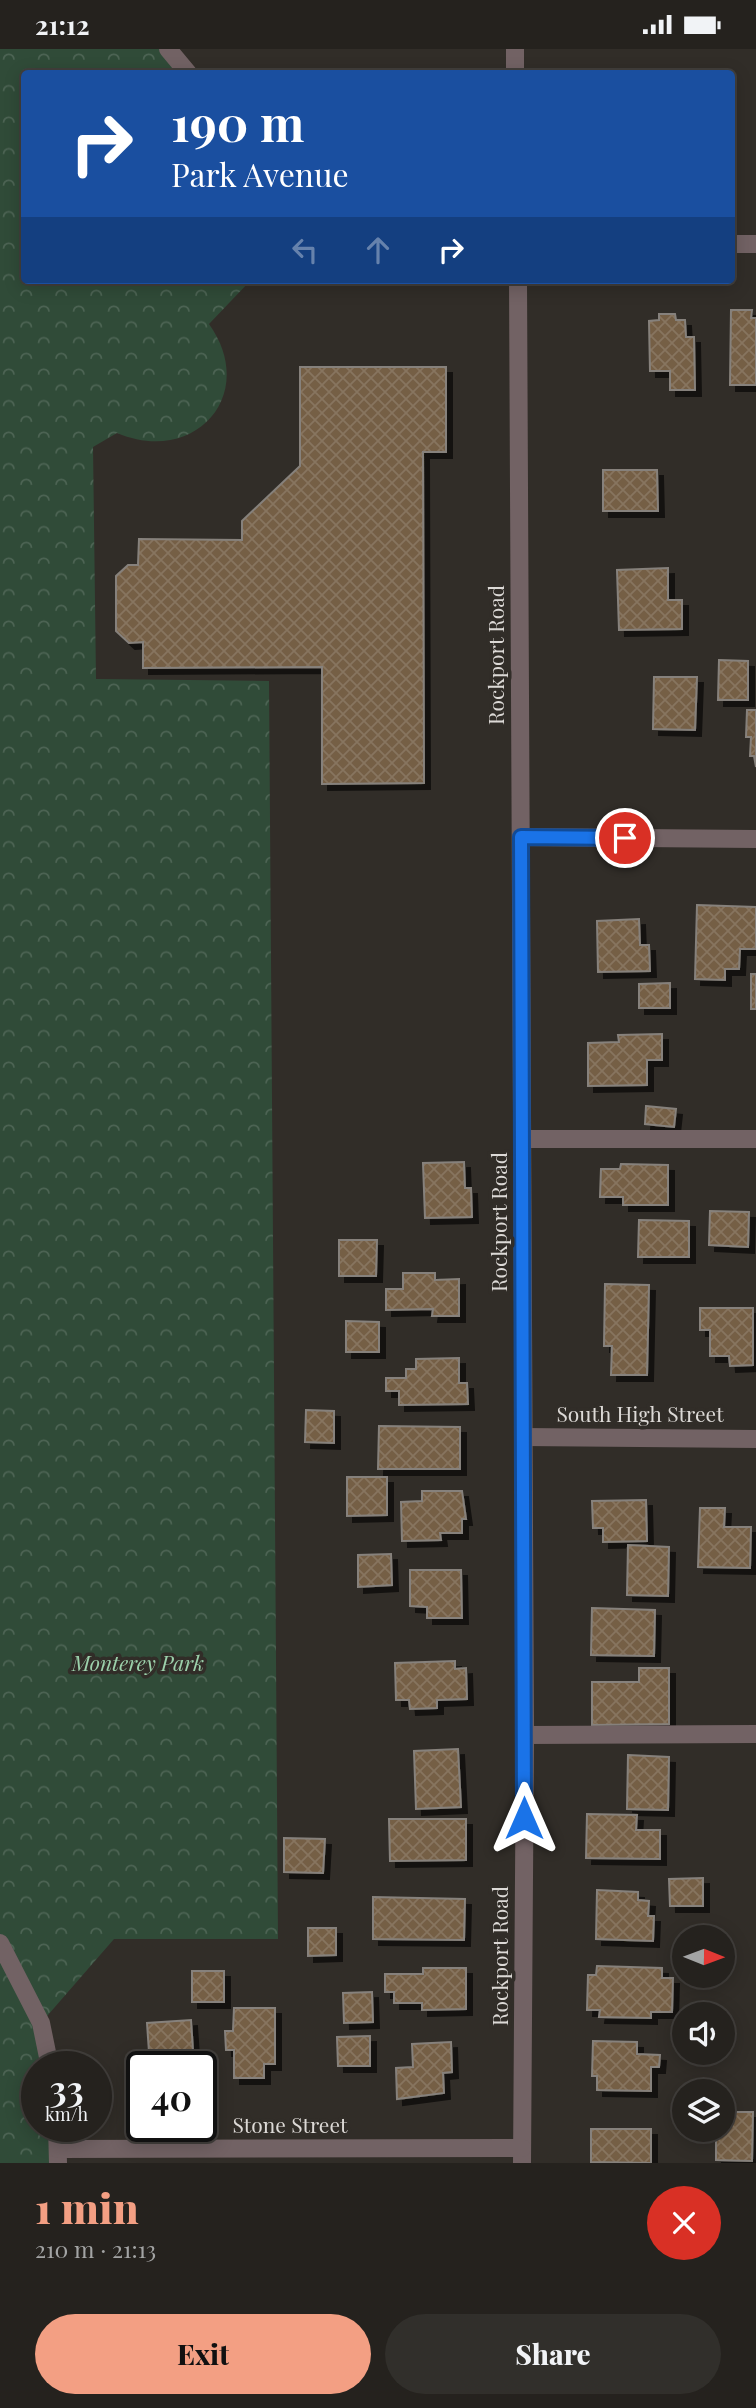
<!DOCTYPE html>
<html lang="en">
<head>
<meta charset="utf-8">
<style>
  body { margin:0; font-family:"Playfair Display",serif; background:#312f2b; color:#f1f3f6; height:100vh; display:flex; flex-direction:column; font-size:26px; white-space:nowrap }
  * { box-sizing:border-box; margin:0 }
  p { font-size:23px; color:#a3a4a4 }
  .icon { flex:none; width:38px; height:38px; fill:none; stroke:currentColor; stroke-width:2; stroke-linecap:round; stroke-linejoin:round }
  .map { position:relative; height:2114px; overflow:hidden }
  .drawer { display:flex; flex-direction:column; background:#25221e; flex:1 }
  .drawer>* { flex:none }
  .top-card { position:absolute; left:21px; top:21px; width:714px; height:214px; border-radius:7px; box-shadow:0 4px 18px #0003,0 0 0 2px #423f3c; background:#1a4fa0; color:#fff; overflow:hidden }
  .needle { width:46px; rotate:91deg }
  .buttons { position:absolute; left:672px; top:1876px; display:grid; gap:14px }
  .buttons a { display:grid; place-items:center; width:63px; height:63px; border-radius:50%; background:#25221e; box-shadow:0 4px 18px #0003,0 0 0 2px #423f3c; font-size:35px }
  .speed { position:absolute; left:21px; top:2002px; display:flex; gap:14px; font-size:35px; font-weight:700; text-align:center }
  .speed>* { display:grid; place-content:center; width:91px; height:91px; border-radius:50%; background:#25221e; box-shadow:0 4px 18px #0003,0 0 0 2px #423f3c; line-height:1 }
  .speed small { font-size:18px; font-weight:400 }
  .speed .limit { border:4px solid #111; border-radius:10px; background:#fff; color:#111 }
  .pin { position:absolute; display:grid; place-items:center; width:60px; height:60px; color:#fff; margin:-30px; border:4px solid #fff; border-radius:50%; box-shadow:0 2px 7px #0007 }
  .me { position:absolute; width:77px; margin:-38px; rotate:0deg; stroke-linejoin:round; filter:drop-shadow(0 0 5px #0008) }
  .turn { display:flex; align-items:center; gap:24px; height:147px; padding:0 35px; font-size:32px }
  .turn .icon { width:91px; height:91px; stroke-width:2.5 }
  .turn b { display:block; font-size:49px; line-height:60px }
  .lanes { display:flex; align-items:center; height:66px; padding:0 35px; background:#0003; justify-content:center; gap:35px; direction:ltr }
  .lanes .off { opacity:.35 }
  .round { display:grid; place-items:center; flex:none; width:74px; height:74px; border-radius:37px; background:#312f2b }
  .summary { display:flex; align-items:center; justify-content:space-between; height:119px; padding:0 35px }
  h1 { font-size:42px; font-weight:800; line-height:52px; color:#f39f83 }
  .action { display:flex; gap:14px; margin-top:auto; padding:14px 35px }
  .action a { flex:1; height:80px; border-radius:42px; background:#f39f83; color:#111; font-size:28px; font-weight:800; line-height:80px; text-align:center }
  .action a+a { background:#312f2b; color:#f1f3f6 }
  .status { display:flex; justify-content:space-between; align-items:center; height:49px; padding:0 35px; background:#25221e; direction:ltr }
  .status svg { height:19px; fill:currentColor }
  .map>svg:first-child { display:block }
</style>
</head>
<body>
<div class="status"><b>21:12</b><svg viewBox="0 0 49 12"><path d="M0 12V9h3v3zM5 12V6h3v6zM10 12V3h3v9zM15 12V0h3v12zM26 1h20v11H26zM47 4h2v5h-2z"/></svg></div>
<div class="map">
<svg width="756" height="2114" viewBox="0 0 756 2114">
  <defs>
    <pattern id="park-crowns" width="20" height="18" patternUnits="userSpaceOnUse" patternTransform="scale(1.75)"><rect width="20" height="18" fill="#304b38"/><path d="M2 6a3 3 0 1 1 6 0M12 15a3 3 0 1 1 6 0" fill="none" stroke="#4d6454"/></pattern>
    <pattern id="building-cross-hatch" width="8" height="8" patternUnits="userSpaceOnUse" patternTransform="scale(1.75)"><rect width="8" height="8" fill="#745e45"/><path d="M0 0l8 8M0 8l8-8" fill="none" stroke="#87745f"/></pattern>
    <filter id="shadow"><feDropShadow dx="6" dy="6" stdDeviation="0" flood-color="#0009"/></filter>
  </defs>
  <rect width="100%" height="100%" fill="#312d28"/>
  <!-- park -->
  <path fill="url(#park-crowns)" d="M0 0H168L188 24H24V231H251L209 275C259 345 195 417 117 384L93 398 96 630 269 632 278 1890H114L41 1974 50 2018H37V2077H57L58 2114H0Z"/>
  <!-- building -->
  <g fill="url(#building-cross-hatch)" stroke="#86817b" stroke-width="2" filter="url(#shadow)">
    <polygon points="731,261 752,261 751,269 756,269 756,336 730,336"/>
    <polygon points="659,265 675,265 676,271 685,271 686,288 694,288 695,341 670,341 670,322 650,322 649,272 659,271"/>
    <polygon points="300,318 446,318 446,403 423,403 424,734 322,735 322,618 143,619 143,593 129,594 116,582 116,527 128,516 138,516 139,490 242,491 242,472 300,417"/>
    <polygon points="603,421 657,421 658,462 603,462"/>
    <polygon points="668,519 668,551 682,551 682,580 619,581 617,521"/>
    <polygon points="719,611 748,612 748,651 718,651"/>
    <polygon points="654,628 697,628 695,681 653,680"/>
    <polygon points="747,661 756,661 756,718 754,707 750,707 751,688 746,688"/>
    <polygon points="697,856 756,858 756,900 740,900 739,920 725,920 725,931 695,930"/>
    <polygon points="639,870 640,896 649,896 650,922 598,923 597,872"/>
    <rect x="751" y="925" width="5" height="35"/>
    <polygon points="670,934 670,959 639,959 639,935"/>
    <polygon points="662,985 662,1011 647,1011 647,1036 588,1037 588,994 619,993 618,986"/>
    <polygon points="646,1057 676,1060 674,1078 645,1075"/>
    <polygon points="464,1113 465,1139 471,1139 472,1168 425,1169 423,1114"/>
    <polygon points="621,1115 668,1116 668,1156 623,1156 623,1148 600,1148 601,1120 620,1120"/>
    <polygon points="710,1162 749,1163 748,1198 709,1196"/>
    <polygon points="639,1171 689,1172 689,1208 638,1208"/>
    <polygon points="339,1191 377,1191 376,1227 339,1227"/>
    <polygon points="403,1224 435,1224 435,1231 459,1230 459,1267 432,1267 433,1260 386,1261 386,1240 403,1240"/>
    <polygon points="605,1235 649,1236 647,1326 611,1326 612,1297 604,1297"/>
    <polygon points="700,1259 753,1259 753,1316 730,1317 729,1307 710,1307 710,1281 700,1281"/>
    <polygon points="346,1272 379,1273 379,1303 346,1303"/>
    <polygon points="459,1309 459,1334 467,1334 468,1355 399,1356 399,1342 386,1342 386,1329 406,1329 406,1320 416,1320 416,1310"/>
    <polygon points="306,1361 334,1362 334,1394 305,1393"/>
    <polygon points="379,1377 460,1378 460,1420 378,1420"/>
    <polygon points="347,1428 387,1428 387,1466 347,1467"/>
    <polygon points="422,1442 462,1442 466,1470 462,1470 462,1484 440,1484 441,1491 402,1492 401,1453 422,1452"/>
    <polygon points="646,1451 647,1492 603,1493 603,1479 593,1479 592,1452"/>
    <polygon points="700,1459 725,1459 724,1478 751,1478 750,1519 698,1518"/>
    <polygon points="628,1496 669,1498 668,1547 627,1546"/>
    <polygon points="391,1505 392,1536 358,1538 358,1506"/>
    <polygon points="410,1521 461,1521 462,1569 427,1569 427,1558 410,1557"/>
    <polygon points="592,1559 655,1561 654,1607 591,1606"/>
    <polygon points="455,1612 455,1620 466,1619 467,1650 437,1651 437,1659 410,1660 409,1651 396,1651 395,1614"/>
    <polygon points="639,1619 669,1619 669,1675 592,1676 592,1633 639,1633"/>
    <polygon points="458,1700 461,1758 416,1760 414,1702"/>
    <polygon points="628,1706 669,1708 668,1761 627,1760"/>
    <polygon points="587,1765 637,1766 636,1781 660,1781 660,1810 586,1809"/>
    <polygon points="389,1770 466,1770 466,1811 390,1812"/>
    <polygon points="284,1789 325,1790 323,1824 284,1823"/>
    <polygon points="703,1829 703,1857 670,1857 669,1830"/>
    <polygon points="597,1841 638,1843 638,1851 649,1852 648,1867 654,1867 653,1892 596,1890"/>
    <polygon points="373,1848 465,1850 464,1891 373,1890"/>
    <polygon points="308,1879 336,1879 336,1906 308,1907"/>
    <polygon points="597,1917 662,1919 662,1929 673,1929 672,1963 651,1963 651,1969 599,1968 600,1961 587,1961 588,1926 596,1926"/>
    <polygon points="423,1919 466,1919 466,1960 422,1961 422,1954 394,1954 394,1943 385,1943 385,1925 423,1925"/>
    <rect x="192" y="1922" width="32" height="31"/>
    <polygon points="372,1943 373,1973 344,1974 343,1944"/>
    <polygon points="234,1959 275,1959 275,2015 264,2015 264,2029 234,2029 234,2001 226,2001 225,1982 233,1982"/>
    <rect x="685" y="1961" width="32" height="4"/>
    <polygon points="191,1971 194,2017 150,2018 147,1974"/>
    <polygon points="370,1987 370,2017 338,2017 337,1988"/>
    <polygon points="593,1992 637,1993 637,2005 660,2006 659,2018 651,2018 651,2042 597,2041 597,2027 592,2027"/>
    <polygon points="451,1993 452,2023 443,2024 444,2044 397,2050 396,2019 413,2018 412,1995"/>
    <polygon points="723,2063 753,2063 752,2112 716,2111 716,2081 723,2081"/>
    <polygon points="591,2080 651,2080 651,2114 591,2113"/>
  </g>
  <g fill="none" stroke-linecap="round" stroke-linejoin="round">
    <!-- minor -->
    <g stroke="#726264" stroke-width="18">
      <polyline points="168,0 188,24"/>
      <polyline points="515,0 515,24"/>
      <polyline points="732,195 756,195"/>
      <polyline points="518,231 525,1686 522,2114"/>
      <polyline points="521,788 756,790"/>
      <polyline points="523,1090 756,1090"/>
      <polyline points="523,1388 756,1390"/>
      <polyline points="525,1686 756,1685"/>
      <polyline points="0,1894 41,1974 50,2018"/>
      <polyline points="57,2077 58,2114"/>
      <polyline points="58,2100 522,2099"/>
    </g>
  </g>
  <g fill="none" stroke-linecap="round" stroke-linejoin="round">
    <defs>
      <polyline id="route" points="524,1769 521,788 625,789"/>
    </defs>
    <!-- route casing -->
    <use href="#route" stroke="#114b97" stroke-width="18"/>
    <!-- route -->
    <use href="#route" stroke="#1a73e8" stroke-width="12"/>
  </g>
  <g text-anchor="middle" stroke-width="7" stroke-linejoin="round" paint-order="stroke">
    <!-- street labels -->
    <g font-size="21" fill="#dcd9d6" stroke="#312d28">
      <text transform="translate(497 606) rotate(-90)" y="7">Rockport Road</text>
      <text transform="translate(500 1173) rotate(-90)" y="7">Rockport Road</text>
      <text x="640" y="1373">South High Street</text>
      <text transform="translate(501 1907) rotate(-90)" y="7">Rockport Road</text>
      <text x="290" y="2084">Stone Street</text>
    </g>
    <!-- park labels -->
    <g font-size="21" font-style="italic" fill="#9cd1ab" stroke="#312d28">
      <text x="138" y="1622">Monterey Park</text>
    </g>
  </g>
</svg>
<div class="buttons">
<a><svg class="needle" viewBox="-14 -14 28 28"><path d="M0-13l5 13h-10z" fill="#e53935"/><path d="M0 13l5-13h-10z" fill="#a3a4a4"/></svg></a>
<a><svg class="icon" aria-label="sound" viewBox="0 0 24 24"><path d="M4 9h4l5-4v14l-5-4H4zM17 9q2 3 0 6"/></svg></a>
<a><svg class="icon" aria-label="layers" viewBox="0 0 24 24"><path d="M12 4l9 5-9 5-9-5zM3 14l9 5 9-5"/></svg></a>
</div>
<div class="speed"><div>33<small>km/h</small></div><div class="limit">40</div></div>
<div class="pin" style="left:625px;top:789px;background:#d93025"><svg class="icon" aria-label="arrive" viewBox="0 0 24 24"><path d="M6 21V4h12l-3 4 3 4H6"/></svg></div>
<svg class="me" style="left:524px;top:1769px" viewBox="-20 -20 40 40"><path d="M0-17L14 15 0 8-14 15z" fill="#1a73e8" stroke="#fff" stroke-width="4"/></svg>
<div class="top-card">
<div class="turn"><svg class="icon" aria-label="right" viewBox="0 0 24 24"><path d="M7 20v-9h11M14 6l5 5-5 5"/></svg><div><b>190 m</b>Park Avenue</div></div>
<div class="lanes"><svg class="icon off" aria-label="left" viewBox="0 0 24 24"><path d="M17 20v-9H6M10 6l-5 5 5 5"/></svg><svg class="icon off" aria-label="ahead" viewBox="0 0 24 24"><path d="M12 20V5M6 11l6-6 6 6"/></svg><svg class="icon" aria-label="right" viewBox="0 0 24 24"><path d="M7 20v-9h11M14 6l5 5-5 5"/></svg></div>
</div>
</div>
<section class="drawer">
<div class="summary"><div><h1>1 min</h1><p>210 m · 21:13</p></div><a class="round" style="background:#d93025;color:#fff"><svg class="icon" aria-label="close" viewBox="0 0 24 24"><path d="M6 6l12 12M18 6L6 18"/></svg></a></div>
<div class="action"><a>Exit</a><a>Share</a></div>
</section>
</body>
</html>
